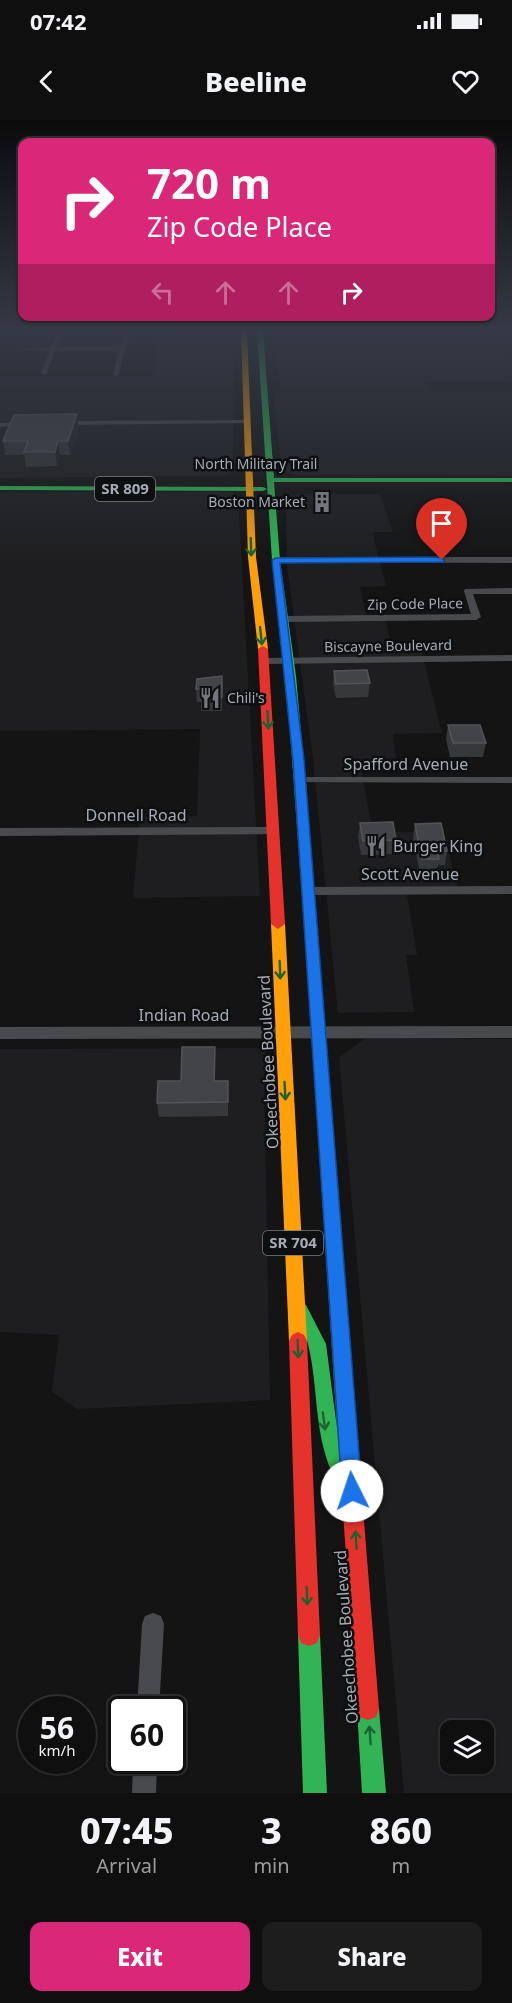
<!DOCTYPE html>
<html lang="en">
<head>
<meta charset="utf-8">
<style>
  body { margin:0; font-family:"Noto Sans",sans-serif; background:#1d1d1d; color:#f1f3f6; height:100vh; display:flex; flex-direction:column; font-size:22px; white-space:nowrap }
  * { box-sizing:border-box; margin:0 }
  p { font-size:20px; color:#9b9c9e }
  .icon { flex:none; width:33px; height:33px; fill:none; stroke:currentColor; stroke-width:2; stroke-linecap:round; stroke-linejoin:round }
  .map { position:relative; height:1673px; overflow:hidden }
  .sheet { display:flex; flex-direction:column; background:#0f0f0f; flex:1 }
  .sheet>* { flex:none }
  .banner { position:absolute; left:18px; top:18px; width:477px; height:183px; border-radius:12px; box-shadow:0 2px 4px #0004,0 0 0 2px #2f2f2f; background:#db2777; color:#fff; overflow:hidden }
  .fabs { position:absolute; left:440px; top:1600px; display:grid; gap:12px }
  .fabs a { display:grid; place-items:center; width:54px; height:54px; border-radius:12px; background:#0f0f0f; box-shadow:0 2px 4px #0004,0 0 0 2px #2f2f2f; font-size:30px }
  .speed { position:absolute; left:18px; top:1576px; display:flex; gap:12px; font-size:30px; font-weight:700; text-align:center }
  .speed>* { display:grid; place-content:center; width:78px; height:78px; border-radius:50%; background:#0f0f0f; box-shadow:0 2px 4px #0004,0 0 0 2px #2f2f2f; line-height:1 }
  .speed small { font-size:15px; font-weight:400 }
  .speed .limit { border:3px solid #111; border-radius:9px; background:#fff; color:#111 }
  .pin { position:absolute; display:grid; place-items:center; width:51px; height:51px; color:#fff; margin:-62px -26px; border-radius:50% 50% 50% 0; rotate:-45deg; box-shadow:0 0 6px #0007 }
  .pin .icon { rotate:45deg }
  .me { position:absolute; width:66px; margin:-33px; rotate:356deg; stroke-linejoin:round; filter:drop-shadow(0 0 4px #0008) }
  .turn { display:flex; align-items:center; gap:21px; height:126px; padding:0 30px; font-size:27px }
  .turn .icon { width:78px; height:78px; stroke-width:2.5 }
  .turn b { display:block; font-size:42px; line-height:51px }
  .lanes { display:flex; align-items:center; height:57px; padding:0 30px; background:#0003; justify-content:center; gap:30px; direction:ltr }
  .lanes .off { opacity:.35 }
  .eta { display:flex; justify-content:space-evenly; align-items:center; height:102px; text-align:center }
  .eta b { font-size:36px; font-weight:800; line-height:42px }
  .primary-button { display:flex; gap:12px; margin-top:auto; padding:12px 30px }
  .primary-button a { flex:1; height:69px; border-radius:12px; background:#db2777; color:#fff; font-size:24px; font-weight:800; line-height:69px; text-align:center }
  .primary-button a+a { background:#1d1d1d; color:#f1f3f6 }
  .status { display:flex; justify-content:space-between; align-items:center; height:42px; padding:0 30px; background:#0f0f0f; direction:ltr }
  .status svg { height:16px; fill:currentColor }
  header { display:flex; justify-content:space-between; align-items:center; height:78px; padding:0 30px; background:#0f0f0f; font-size:27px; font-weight:800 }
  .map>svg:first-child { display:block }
</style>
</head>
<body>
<div class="status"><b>07:42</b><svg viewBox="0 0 49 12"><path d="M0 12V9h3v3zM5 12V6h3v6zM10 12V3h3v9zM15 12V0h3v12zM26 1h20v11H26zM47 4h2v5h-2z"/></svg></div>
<header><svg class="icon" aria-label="back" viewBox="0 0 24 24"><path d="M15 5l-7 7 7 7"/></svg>Beeline<svg class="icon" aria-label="heart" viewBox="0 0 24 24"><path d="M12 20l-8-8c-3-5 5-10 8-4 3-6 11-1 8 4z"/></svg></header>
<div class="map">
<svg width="512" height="1673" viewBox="0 0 512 1673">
  <rect width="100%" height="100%" fill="#141414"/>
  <!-- built -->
  <g fill="#1e1e20" fill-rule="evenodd">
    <polygon points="176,211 234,211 233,353 221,356 0,358 0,257 156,257 157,221 175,221"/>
    <polygon points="276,211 505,211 512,222 512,262 426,262 430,271 512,271 512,356 294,355 281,350 274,275 280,273"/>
    <polygon points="0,372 230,372 238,376 260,776 133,778 140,696 197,696 200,609 0,611"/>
    <polygon points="302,374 380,374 393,412 372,412 386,466 360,467 367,501 386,501 392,532 422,533 442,613 393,614 397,651 361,651 373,712 444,712 459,774 407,775 417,835 406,835 414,892 338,893 313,639 287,446 286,377"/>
    <path d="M366 918 512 919V1673H404L339 937ZM450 1611H483V1644H450Z"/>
    <polygon points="266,928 264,959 270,1280 78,1289 52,1272 59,1215 0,1212 0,929"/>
  </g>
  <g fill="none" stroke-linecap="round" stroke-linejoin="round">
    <!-- canal -->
    <polygon fill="#2b3539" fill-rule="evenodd" points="163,211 169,211 167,221 164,223 161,221"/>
    <!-- street -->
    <g fill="#494a4d" fill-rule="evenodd">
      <polygon points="57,211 63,211 57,227 120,227 124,211 130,211 118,256 113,255 119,231 55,231 47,253 44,255 41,253 50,231 17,229 51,227"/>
      <polygon points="247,300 249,303 62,305 59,303 62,301"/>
      <polygon points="30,302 28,305 0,307 0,303"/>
      <polygon points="276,437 512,437 512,443 273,442 272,440"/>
      <polygon points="512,468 512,474 473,474 481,497 476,500 283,502 278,499 283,496 471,494 464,471 465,469"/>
      <polygon points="512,535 512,541 264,544 259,541 264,538"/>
      <polygon points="300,657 512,657 512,663 296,662 294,660"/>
      <polygon points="273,707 279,711 277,714 0,716 0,708"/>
      <polygon points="512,766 512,774 309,775 303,771 309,767"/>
      <polygon points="512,906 512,918 0,919 0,907"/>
      <polygon points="153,1493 161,1496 164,1504 159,1590 137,1590 142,1504 145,1496"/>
      <polygon points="133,1641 157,1641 156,1673 132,1673"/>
    </g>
    <!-- fast -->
    <g fill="#30b455" fill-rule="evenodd">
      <polygon points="257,211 263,211 274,358 512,358 512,362 274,362 280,440 296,556 307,680 301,684 295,680 286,556 272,440"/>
      <polygon points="0,366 263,367 267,369 263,371 0,370"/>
      <path d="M318 897 323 899 325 903 360 1349 357 1358 350 1361 332 1353C313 1307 319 1270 308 1224 305 1212 296 1202 291 1191L294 1185 300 1182 306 1185 326 1224 337 1308 311 903 313 899Z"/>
      <polygon points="309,1504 317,1507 320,1515 327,1673 303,1673 298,1515 301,1507"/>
      <polygon points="368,1578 376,1581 379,1589 386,1673 362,1673 357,1589 360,1581"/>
    </g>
    <!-- slow -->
    <g fill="#ff9f0a" fill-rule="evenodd">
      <polygon points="241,211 247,211 256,437 268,529 263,532 258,529 248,437"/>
      <polygon points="278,799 285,804 307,1221 304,1227 298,1230 292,1227 289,1221 271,804"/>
    </g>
    <!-- jam -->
    <g fill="#e5322d" fill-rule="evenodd">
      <polygon points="263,526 268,529 285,804 278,809 271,804 258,529"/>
      <polygon points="301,676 307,680 325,903 323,907 313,907 311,903 295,680"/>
      <polygon points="298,1212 304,1215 307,1221 320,1515 317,1523 309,1526 301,1523 298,1515 289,1221 292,1215"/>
      <polygon points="350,1341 357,1344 360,1351 379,1589 376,1597 368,1600 360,1597 357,1589 340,1351 343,1344"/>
    </g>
  </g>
  <!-- wall -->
  <g fill="#363839">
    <polygon points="79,308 70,335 60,335 57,346 26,347 24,335 5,335 3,321"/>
    <polygon points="334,551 370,563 368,577 336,578 333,564"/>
    <polygon points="222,556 222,591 201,591 201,582 197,582 196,569"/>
    <polygon points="448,605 486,623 483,637 450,637 446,619"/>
    <polygon points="360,703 396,720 394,734 361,735 358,717"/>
    <polygon points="415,704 447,731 445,745 438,745 436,753 420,753 413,718"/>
    <polygon points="215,927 215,961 228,974 228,996 159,997 157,983"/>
  </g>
  <!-- shaded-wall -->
  <g fill="#242425">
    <polygon points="77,294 79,308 70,335 68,321"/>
    <polygon points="58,321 60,335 57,346 55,332"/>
    <polygon points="215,927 216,940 215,974 214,961"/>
  </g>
  <!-- building -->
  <g fill="#424447" stroke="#525458" stroke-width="1.5">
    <polygon points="77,294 68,321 58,321 55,332 24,332 28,321 3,321 14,295"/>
    <polygon points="367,550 370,563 336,564 334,551"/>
    <polygon points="222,556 222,577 200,577 201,569 196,569 197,559"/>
    <polygon points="448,605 480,605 486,623 453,623"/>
    <polygon points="393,702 396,720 363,721 360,703"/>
    <polygon points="441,703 447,731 437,731 439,739 422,739 415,704"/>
    <polygon points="182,927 215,927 214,961 228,961 228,982 157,983 158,961 181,961"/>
  </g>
  <!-- one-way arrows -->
  <defs><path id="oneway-shaft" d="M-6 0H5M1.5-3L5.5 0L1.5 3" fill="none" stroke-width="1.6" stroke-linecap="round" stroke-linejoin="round" transform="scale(1.5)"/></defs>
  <g stroke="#1f6232">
    <use href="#oneway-shaft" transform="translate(251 427) rotate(88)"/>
    <use href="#oneway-shaft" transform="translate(261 516) rotate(84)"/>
    <use href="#oneway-shaft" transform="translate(268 600) rotate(87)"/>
    <use href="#oneway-shaft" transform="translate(280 850) rotate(88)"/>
    <use href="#oneway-shaft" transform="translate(285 971) rotate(87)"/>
    <use href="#oneway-shaft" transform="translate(298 1229) rotate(88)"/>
    <use href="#oneway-shaft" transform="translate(324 1301) rotate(82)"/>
    <use href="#oneway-shaft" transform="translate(356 1420) rotate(-94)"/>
    <use href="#oneway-shaft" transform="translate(307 1476) rotate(88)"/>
    <use href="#oneway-shaft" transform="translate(370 1615) rotate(-94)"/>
  </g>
  <!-- sky -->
  <linearGradient id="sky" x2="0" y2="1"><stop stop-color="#0b0b0b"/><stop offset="0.47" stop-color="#343a45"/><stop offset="1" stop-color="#343a45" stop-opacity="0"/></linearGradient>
  <rect width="512" height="445" fill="url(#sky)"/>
  <!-- route -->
  <polygon fill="#1a73e8" stroke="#114b97" stroke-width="1.5" points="442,437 445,442 280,443 304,640 362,1371 359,1378 352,1381 345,1378 342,1371 293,640 272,440 276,438"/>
  <!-- icons -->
  <defs>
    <symbol id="building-bare" viewBox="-9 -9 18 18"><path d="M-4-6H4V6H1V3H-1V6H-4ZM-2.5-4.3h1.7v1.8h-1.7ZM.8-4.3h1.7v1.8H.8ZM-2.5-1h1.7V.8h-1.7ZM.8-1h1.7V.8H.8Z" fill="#73777d" stroke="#0e0f10" stroke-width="2.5" paint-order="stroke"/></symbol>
    <symbol id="restaurant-bare" viewBox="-9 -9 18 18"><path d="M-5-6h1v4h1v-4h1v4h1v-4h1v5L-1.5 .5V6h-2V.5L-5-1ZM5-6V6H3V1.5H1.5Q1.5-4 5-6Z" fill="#73777d" stroke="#0e0f10" stroke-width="2.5" paint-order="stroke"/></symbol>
  </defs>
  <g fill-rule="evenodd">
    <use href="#building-bare" x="307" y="367" width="30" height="30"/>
    <use href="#restaurant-bare" x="195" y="563" width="30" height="30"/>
    <use href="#restaurant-bare" x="361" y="711" width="30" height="30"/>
  </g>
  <g text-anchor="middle" stroke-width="5" stroke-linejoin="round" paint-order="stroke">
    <!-- far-street labels -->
    <g font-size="14" fill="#a6acb5" stroke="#0e0f10">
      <text x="256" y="349">North Military Trail</text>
      <text transform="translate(415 484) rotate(-1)" y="5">Zip Code Place</text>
      <text transform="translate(388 526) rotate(-1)" y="5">Biscayne Boulevard</text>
    </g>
    <!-- far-poi labels -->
    <g font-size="14" fill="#a6acb5" stroke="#0e0f10" text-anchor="end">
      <text x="305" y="387">Boston Market</text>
      <text x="227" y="583" text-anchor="start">Chili's</text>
    </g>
    <!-- shield labels -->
    <g fill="#0e0f10" stroke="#787d84" stroke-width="1.5">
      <rect x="95" y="357" width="60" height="24" rx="4.5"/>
      <rect x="263" y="1111" width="60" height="24" rx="4.5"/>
    </g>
    <g font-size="15" font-weight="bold" fill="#a6acb5">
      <text x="125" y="374">SR 809</text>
      <text x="293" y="1128">SR 704</text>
    </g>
    <!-- street labels -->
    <g font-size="16" fill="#a6acb5" stroke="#0e0f10">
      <text x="406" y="650">Spafford Avenue</text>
      <text x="136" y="701">Donnell Road</text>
      <text x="410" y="760">Scott Avenue</text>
      <text x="184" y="901">Indian Road</text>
      <text transform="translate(268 942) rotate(-93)" y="6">Okeechobee Boulevard</text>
      <text transform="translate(346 1517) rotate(-94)" y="6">Okeechobee Boulevard</text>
    </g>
    <!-- poi labels -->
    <g font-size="16" fill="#a6acb5" stroke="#0e0f10" text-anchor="start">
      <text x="393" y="732">Burger King</text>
    </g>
  </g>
</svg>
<div class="fabs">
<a><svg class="icon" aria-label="layers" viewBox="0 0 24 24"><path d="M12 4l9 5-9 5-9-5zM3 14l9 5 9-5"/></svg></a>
</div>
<div class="speed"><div>56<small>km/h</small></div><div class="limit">60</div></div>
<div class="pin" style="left:442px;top:440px;background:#d93025"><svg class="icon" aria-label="arrive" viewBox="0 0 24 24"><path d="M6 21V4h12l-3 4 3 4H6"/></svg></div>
<svg class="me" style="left:352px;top:1371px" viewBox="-20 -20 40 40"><circle r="19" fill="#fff"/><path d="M0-13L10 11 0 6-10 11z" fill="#1a73e8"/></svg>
<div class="banner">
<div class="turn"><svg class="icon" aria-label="right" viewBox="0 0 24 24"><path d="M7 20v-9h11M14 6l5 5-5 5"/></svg><div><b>720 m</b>Zip Code Place</div></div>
<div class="lanes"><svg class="icon off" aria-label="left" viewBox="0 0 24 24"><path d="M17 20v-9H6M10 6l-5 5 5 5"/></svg><svg class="icon off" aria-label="ahead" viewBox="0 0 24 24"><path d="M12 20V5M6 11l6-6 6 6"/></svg><svg class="icon off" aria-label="ahead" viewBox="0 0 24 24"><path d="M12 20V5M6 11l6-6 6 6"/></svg><svg class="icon" aria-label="right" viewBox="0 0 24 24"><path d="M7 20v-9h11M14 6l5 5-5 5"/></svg></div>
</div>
</div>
<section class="sheet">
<div class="eta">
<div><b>07:45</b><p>Arrival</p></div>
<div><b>3</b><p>min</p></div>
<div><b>860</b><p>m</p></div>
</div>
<div class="primary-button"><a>Exit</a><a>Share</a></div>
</section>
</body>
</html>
